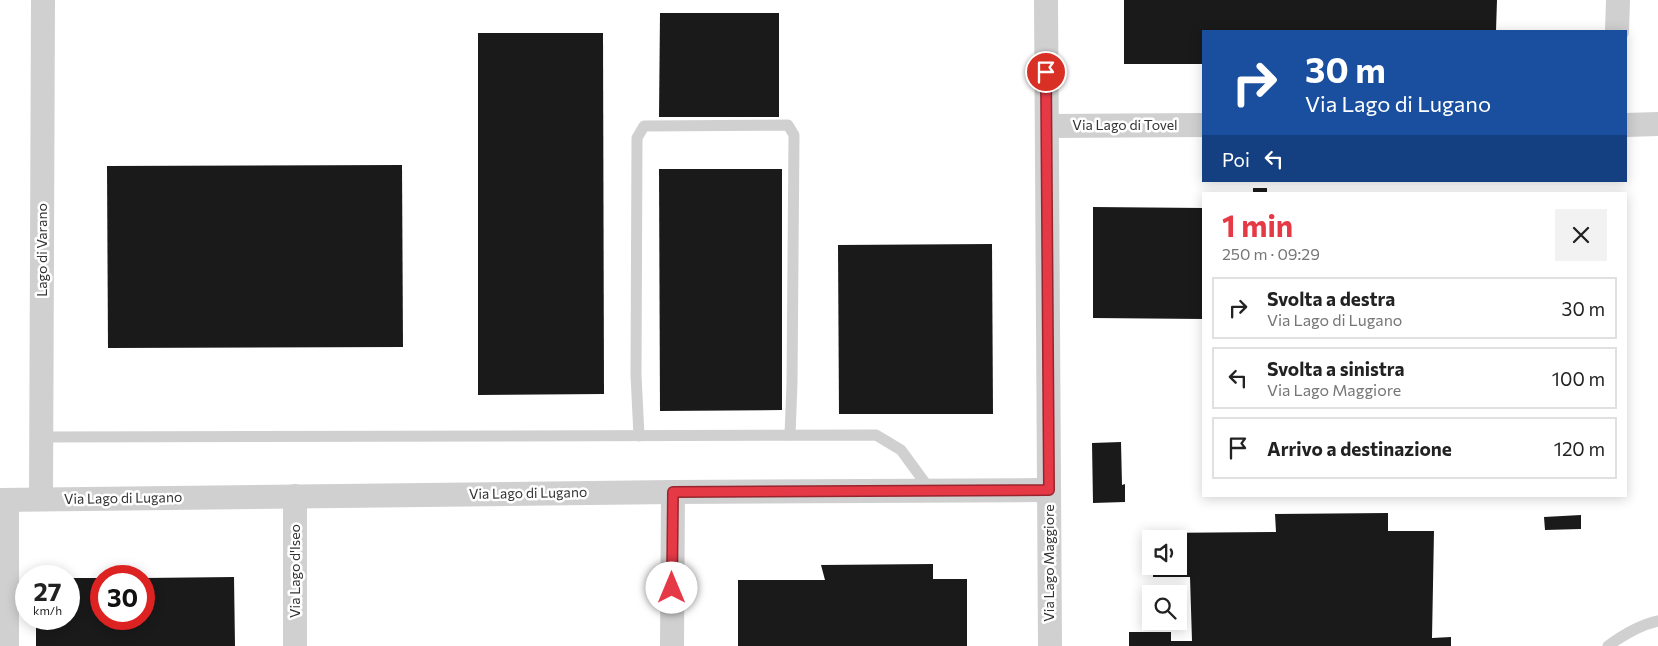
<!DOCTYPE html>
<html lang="it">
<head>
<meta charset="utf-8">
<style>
  body { margin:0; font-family:Commissioner,sans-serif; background:#f2f2f2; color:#222; height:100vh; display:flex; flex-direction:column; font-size:19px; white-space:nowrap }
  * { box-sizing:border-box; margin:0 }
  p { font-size:16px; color:#767676 }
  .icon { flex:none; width:28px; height:28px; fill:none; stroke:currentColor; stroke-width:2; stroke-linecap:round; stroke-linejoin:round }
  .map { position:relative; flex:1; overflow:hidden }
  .details { position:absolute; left:1202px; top:192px; width:425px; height:305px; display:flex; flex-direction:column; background:#fff; border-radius:0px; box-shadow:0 2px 12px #0003 }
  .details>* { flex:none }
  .banner { position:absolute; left:1202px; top:30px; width:425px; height:152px; border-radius:0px; box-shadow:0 2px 12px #0003; background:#1a4fa0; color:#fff; overflow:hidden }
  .fabs { position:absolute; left:1142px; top:530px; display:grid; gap:10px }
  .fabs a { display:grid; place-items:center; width:45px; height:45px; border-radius:0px; background:#fff; box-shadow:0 2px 12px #0003; font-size:25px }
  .speed { position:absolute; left:15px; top:565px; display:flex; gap:10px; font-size:25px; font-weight:700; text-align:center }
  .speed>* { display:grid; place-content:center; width:65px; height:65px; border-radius:50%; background:#fff; box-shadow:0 2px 12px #0003; line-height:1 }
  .speed small { font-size:12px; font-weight:400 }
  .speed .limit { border:8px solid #d22; background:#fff; color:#111 }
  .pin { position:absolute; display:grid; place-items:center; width:42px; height:42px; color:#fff; margin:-21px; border:2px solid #fff; border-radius:50%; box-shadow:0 1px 5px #0007 }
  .me { position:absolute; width:55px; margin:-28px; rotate:0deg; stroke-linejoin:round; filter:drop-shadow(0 0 4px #0008) }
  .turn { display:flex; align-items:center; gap:18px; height:105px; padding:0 20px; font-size:22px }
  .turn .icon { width:65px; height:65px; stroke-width:2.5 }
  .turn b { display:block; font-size:35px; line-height:42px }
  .then { display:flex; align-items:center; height:48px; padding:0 20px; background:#0003; gap:10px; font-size:19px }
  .round { display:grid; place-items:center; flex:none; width:52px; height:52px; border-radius:0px; background:#f2f2f2 }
  .headline { display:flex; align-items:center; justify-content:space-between; height:85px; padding:0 20px }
  h1 { font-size:30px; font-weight:700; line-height:38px; color:#e63946 }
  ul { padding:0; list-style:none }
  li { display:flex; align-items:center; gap:15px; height:62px; margin:0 10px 8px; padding:0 10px; border:2px solid #e0e0e0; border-radius:0px }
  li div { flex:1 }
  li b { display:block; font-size:19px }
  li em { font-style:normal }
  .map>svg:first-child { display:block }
</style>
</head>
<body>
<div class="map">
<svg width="1658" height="646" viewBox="0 0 1658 646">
  <rect width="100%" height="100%" fill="#fff"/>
  <!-- building -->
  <g fill="#1a1a1a">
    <polygon points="1124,0 1497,0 1496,31 1204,31 1204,64 1124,64"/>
    <polygon points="660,13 779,13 779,117 659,117"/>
    <polygon points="478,33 603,33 604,394 478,395"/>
    <polygon points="402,165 403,347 108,348 107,166"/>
    <polygon points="659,169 782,169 782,410 660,411"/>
    <rect x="1253" y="188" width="14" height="6"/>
    <polygon points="1093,207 1204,208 1204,319 1093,318"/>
    <polygon points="992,244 993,414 839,414 838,245"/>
    <polygon points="1121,442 1122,485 1125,484 1125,502 1093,503 1092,443"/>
    <polygon points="1388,513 1388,531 1434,531 1432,638 1451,637 1451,646 1129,646 1129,632 1171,632 1171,641 1192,641 1190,577 1153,577 1153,566 1179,566 1179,539 1153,539 1153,533 1276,532 1275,514"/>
    <polygon points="1581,515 1581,529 1545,530 1544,517"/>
    <polygon points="933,564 933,579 967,579 967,646 738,646 738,580 825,580 821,565"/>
    <polygon points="234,577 235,646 36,646 36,619 69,619 69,578 101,578 101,619 144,619 144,578"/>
  </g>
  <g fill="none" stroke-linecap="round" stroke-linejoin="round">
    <!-- lane -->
    <g stroke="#d0d0d0" stroke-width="11">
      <polyline points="639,436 636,375 637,138 644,126 788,125 794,135 792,383 790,435"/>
      <polyline points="42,437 876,435 901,450 931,491"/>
      <path d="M1608 646C1623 635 1639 625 1658 621"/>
    </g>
    <!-- street -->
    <g stroke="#d0d0d0" stroke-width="24">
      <polyline points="1046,0 1050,646"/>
      <polyline points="1617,31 1618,0"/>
      <polyline points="1626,125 1658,124"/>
      <polyline points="1047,126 1204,125"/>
      <polyline points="41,499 43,0"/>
      <polyline points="0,500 673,492 1049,490"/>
      <polyline points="7,500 7,646"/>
      <polyline points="295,646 295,496"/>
      <polyline points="672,646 673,492"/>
    </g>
  </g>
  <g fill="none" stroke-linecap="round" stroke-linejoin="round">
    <defs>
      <polyline id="route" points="672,588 673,492 1049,490 1046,72"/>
    </defs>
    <!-- route casing -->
    <use href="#route" stroke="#96252e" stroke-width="12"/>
    <!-- route -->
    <use href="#route" stroke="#e63946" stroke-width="9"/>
  </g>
  <g text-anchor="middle" stroke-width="5" stroke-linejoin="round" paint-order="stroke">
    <!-- street labels -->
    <g font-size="14" fill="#333" stroke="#fff">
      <text x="1125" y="130">Via Lago di Tovel</text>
      <text transform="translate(42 250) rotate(-90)" y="5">Lago di Varano</text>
      <text transform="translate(528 493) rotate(-1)" y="5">Via Lago di Lugano</text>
      <text transform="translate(123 498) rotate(-1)" y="5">Via Lago di Lugano</text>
      <text transform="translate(1049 563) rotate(-90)" y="5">Via Lago Maggiore</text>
      <text transform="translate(295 571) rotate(-90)" y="5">Via Lago d'Iseo</text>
    </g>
  </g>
</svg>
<div class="fabs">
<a><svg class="icon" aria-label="sound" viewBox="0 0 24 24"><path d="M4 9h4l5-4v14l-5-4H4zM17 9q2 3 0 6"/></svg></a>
<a><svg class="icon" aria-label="search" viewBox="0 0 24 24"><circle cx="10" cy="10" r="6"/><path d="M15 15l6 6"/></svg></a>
</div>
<div class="speed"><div>27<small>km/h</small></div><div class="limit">30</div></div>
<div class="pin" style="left:1046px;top:72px;background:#d93025"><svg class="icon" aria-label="arrive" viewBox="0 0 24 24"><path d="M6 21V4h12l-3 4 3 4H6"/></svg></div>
<svg class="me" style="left:672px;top:588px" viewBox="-20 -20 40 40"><circle r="19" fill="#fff"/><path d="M0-13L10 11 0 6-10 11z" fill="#e63946"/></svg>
<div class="banner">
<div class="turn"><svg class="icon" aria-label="right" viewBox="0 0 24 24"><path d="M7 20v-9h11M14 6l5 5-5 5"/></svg><div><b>30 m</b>Via Lago di Lugano</div></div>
<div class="then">Poi<svg class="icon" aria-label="left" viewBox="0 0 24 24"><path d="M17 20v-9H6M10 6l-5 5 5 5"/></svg></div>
</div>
<section class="details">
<div class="headline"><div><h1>1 min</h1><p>250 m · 09:29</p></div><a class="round"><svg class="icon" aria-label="close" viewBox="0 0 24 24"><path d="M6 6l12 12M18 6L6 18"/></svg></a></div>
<ul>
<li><svg class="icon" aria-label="right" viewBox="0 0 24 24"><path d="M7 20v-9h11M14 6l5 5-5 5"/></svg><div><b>Svolta a destra</b><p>Via Lago di Lugano</p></div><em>30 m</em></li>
<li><svg class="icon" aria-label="left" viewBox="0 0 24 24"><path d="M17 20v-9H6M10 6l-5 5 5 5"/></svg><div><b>Svolta a sinistra</b><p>Via Lago Maggiore</p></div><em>100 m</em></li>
<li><svg class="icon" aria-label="arrive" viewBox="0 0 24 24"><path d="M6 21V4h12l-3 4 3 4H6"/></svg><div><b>Arrivo a destinazione</b></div><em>120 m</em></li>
</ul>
</section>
</div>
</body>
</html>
